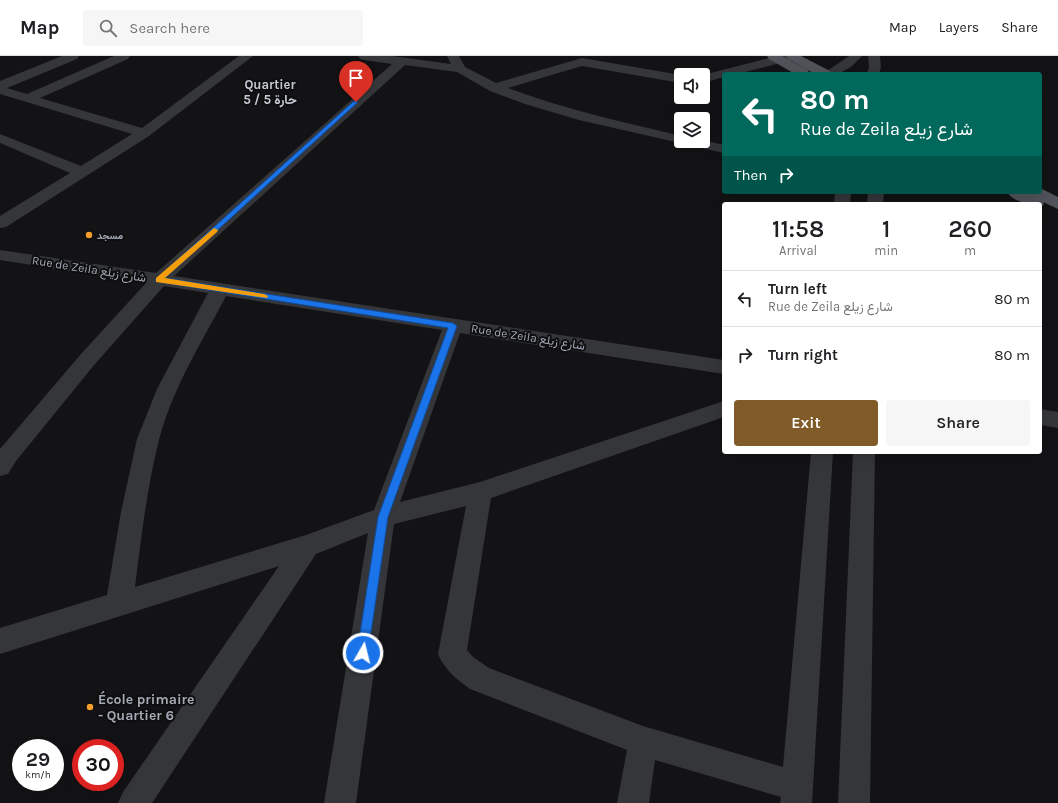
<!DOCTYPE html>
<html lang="en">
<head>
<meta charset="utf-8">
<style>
  body { margin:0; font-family:Karla,Vazirmatn,sans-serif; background:#f6f6f6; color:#202124; height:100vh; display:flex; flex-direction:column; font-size:15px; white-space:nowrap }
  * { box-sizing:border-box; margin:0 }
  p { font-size:13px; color:#757577 }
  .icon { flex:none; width:22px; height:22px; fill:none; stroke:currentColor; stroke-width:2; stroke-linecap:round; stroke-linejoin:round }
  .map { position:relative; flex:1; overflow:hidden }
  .sheet { position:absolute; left:722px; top:146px; width:320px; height:252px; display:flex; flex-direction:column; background:#fff; border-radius:4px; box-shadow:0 4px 16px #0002 }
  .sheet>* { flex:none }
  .hud { position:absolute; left:722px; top:16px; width:320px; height:122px; border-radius:4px; box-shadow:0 4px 16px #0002; background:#00695c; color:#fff; overflow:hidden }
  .controls { position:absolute; left:674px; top:12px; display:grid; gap:8px }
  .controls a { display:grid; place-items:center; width:36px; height:36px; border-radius:4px; background:#fff; box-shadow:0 4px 16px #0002; font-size:20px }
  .speed { position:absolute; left:12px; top:683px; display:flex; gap:8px; font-size:20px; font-weight:700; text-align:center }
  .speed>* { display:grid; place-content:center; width:52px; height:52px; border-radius:50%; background:#fff; box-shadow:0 4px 16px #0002; line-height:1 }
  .speed small { font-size:10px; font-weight:400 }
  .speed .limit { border:6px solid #d22; background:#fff; color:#111 }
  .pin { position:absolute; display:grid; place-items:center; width:34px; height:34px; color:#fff; margin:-41px -17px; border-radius:50% 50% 50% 0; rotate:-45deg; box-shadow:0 0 4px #0007 }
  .pin .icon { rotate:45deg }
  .me { position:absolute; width:44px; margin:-22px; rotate:8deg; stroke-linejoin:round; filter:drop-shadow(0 0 3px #0008) }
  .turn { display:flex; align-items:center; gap:14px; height:84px; padding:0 12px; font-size:18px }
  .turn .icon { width:52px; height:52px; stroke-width:2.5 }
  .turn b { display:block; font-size:28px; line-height:34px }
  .then { display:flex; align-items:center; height:38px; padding:0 12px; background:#0003; gap:8px; font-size:15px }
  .eta { display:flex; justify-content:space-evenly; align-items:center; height:68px; text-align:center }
  .eta b { font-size:24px; font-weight:600; line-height:28px }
  .cta { display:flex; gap:8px; margin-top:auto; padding:8px 12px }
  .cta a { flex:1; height:46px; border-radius:4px; background:#805a27; color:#fff; font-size:16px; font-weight:600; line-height:46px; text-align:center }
  .cta a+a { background:#f6f6f6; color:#202124 }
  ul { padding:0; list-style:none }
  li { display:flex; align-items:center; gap:12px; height:56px; padding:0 12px; border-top:1px solid #e0e0e0 }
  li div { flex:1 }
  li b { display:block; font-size:15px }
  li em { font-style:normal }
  header { display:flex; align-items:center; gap:24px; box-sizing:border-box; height:56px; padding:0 20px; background:#fff; border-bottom:1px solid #e0e0e0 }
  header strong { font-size:19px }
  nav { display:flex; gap:22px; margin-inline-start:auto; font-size:14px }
  .search { width:280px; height:36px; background:#f6f6f6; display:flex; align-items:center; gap:10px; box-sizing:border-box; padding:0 14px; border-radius:4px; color:#757577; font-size:15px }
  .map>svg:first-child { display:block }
</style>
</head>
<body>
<header>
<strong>Map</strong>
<div class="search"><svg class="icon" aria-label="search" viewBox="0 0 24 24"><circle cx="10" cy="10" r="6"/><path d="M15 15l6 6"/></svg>Search here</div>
<nav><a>Map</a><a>Layers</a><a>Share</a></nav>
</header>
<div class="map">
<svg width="1058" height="747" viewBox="0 0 1058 747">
  <rect width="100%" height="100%" fill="#131315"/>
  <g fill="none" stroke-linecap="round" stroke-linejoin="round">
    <!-- minor -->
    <g fill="#34363a" fill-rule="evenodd">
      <polygon points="62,0 79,0 77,3 7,32 27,38 114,0 130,0 128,3 40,42 142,72 239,0 253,0 149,80 6,171 0,172 0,160 70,117 0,87 0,78 81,110 132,78 0,38 0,25"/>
      <path d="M358 0H392L451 8 447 0H459L465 11 496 27 582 2 681 19V27L582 10 508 32C564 53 623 66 681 80V85L703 84 724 89V97L579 64 525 48 490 35 457 16 405 9 174 220 724 304V318L460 277 400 446 480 426 724 345V361L491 442 467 594 473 601 489 612 643 670 783 711 811 396H833L812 747H780L781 741 655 704 649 747H617L627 694 470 633C456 623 445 614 438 598L466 450 394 468 356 747H324L368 477 316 498 152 747H118L123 736 279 510 0 598V572L107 539 121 456 137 383 157 333 208 237 164 230 95 308 16 405 8 418 0 420V393L81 298 146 227 0 204V194L156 217 392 8 364 4 360 3ZM226 240 442 274 374 454 306 479 135 531C141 482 147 432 159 384 172 333 202 286 226 240Z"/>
      <polygon points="777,0 798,0 796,3 737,18 724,18 724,21 703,27 703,19"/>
      <polygon points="849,0 862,0 851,11 838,18 823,18"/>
      <polygon points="868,0 880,0 881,11 879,18 867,18 869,11"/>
      <polygon points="835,136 851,136 850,148 834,148"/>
      <polygon points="868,136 884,136 883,148 867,148"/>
      <polygon points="1040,353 1058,356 1058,372 1040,369"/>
      <polygon points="853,396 875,396 870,747 838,747"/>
    </g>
    <!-- major -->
    <g fill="#505359" fill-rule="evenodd">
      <polygon points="767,0 782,0 808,14 809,17 795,18 769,3"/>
      <polygon points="786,0 801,0 830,15 831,18 815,18 788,3"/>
      <path d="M1040 132 1058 141V153L1043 146 1044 148 1040 152V148C1028 148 1015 147 1007 136L1029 137 1028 136H1040Z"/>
    </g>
  </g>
  <!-- route -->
  <polygon fill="#1a73e8" stroke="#114b97" points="354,45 358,46 165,222 453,267 457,270 388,461 368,597 367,601 363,602 359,601 357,597 378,461 448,272 159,226 155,224"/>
  <!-- slow -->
  <polygon fill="#f59e0b" points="214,172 218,174 217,176 165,222 264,238 268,240 267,242 156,226 156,222"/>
  <!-- markers -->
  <g fill="#f59f2b" stroke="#0e0e10" stroke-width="1.5">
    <circle cx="89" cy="179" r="4"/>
    <circle cx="90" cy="651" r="4"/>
  </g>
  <g text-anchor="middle" stroke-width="4" stroke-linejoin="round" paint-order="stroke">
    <!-- far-poi labels -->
    <g font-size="10" font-weight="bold" fill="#a4abb6" stroke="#0e0e10" text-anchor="start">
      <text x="97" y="183">مسجد</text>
    </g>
    <!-- street labels -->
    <g font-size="12" fill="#a4abb6" stroke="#0e0e10">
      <text transform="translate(89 213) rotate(9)" y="4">Rue de Zeila شارع زيلع</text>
      <text transform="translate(528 281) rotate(9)" y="4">Rue de Zeila شارع زيلع</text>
    </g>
    <!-- far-district labels -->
    <g font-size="13" font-weight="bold" fill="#c5cad2" stroke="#0e0e10">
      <text x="270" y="33">Quartier<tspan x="270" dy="15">5 / حارة 5</tspan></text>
    </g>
    <!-- near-poi labels -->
    <g font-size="14" font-weight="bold" fill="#a4abb6" stroke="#0e0e10" text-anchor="start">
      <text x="98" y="648">École primaire<tspan x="98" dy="16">- Quartier 6</tspan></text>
    </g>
  </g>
</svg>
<div class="controls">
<a><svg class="icon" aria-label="sound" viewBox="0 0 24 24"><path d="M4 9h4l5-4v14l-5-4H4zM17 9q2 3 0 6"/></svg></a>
<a><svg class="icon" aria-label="layers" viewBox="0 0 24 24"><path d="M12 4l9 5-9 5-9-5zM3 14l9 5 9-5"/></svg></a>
</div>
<div class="speed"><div>29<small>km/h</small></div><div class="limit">30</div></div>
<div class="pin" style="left:356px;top:46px;background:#d93025"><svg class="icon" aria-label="arrive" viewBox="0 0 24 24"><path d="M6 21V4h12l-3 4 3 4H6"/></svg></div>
<svg class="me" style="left:363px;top:597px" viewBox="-20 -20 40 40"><circle r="17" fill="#1a73e8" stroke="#fff" stroke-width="3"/><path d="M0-11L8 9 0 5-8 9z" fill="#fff"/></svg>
<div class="hud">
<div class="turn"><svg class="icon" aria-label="left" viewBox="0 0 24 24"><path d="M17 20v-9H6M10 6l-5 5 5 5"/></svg><div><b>80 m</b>Rue de Zeila شارع زيلع</div></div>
<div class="then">Then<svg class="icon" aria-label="right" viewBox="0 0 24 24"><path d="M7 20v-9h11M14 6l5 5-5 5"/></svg></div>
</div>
<section class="sheet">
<div class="eta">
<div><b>11:58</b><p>Arrival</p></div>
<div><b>1</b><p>min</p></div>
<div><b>260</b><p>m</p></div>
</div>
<ul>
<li><svg class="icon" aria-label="left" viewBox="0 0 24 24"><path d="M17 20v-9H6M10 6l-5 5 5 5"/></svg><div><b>Turn left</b><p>Rue de Zeila شارع زيلع</p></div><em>80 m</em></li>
<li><svg class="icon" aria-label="right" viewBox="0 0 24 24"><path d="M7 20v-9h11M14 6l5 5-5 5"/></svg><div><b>Turn right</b></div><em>80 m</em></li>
</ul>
<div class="cta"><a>Exit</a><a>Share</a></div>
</section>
</div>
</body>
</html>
